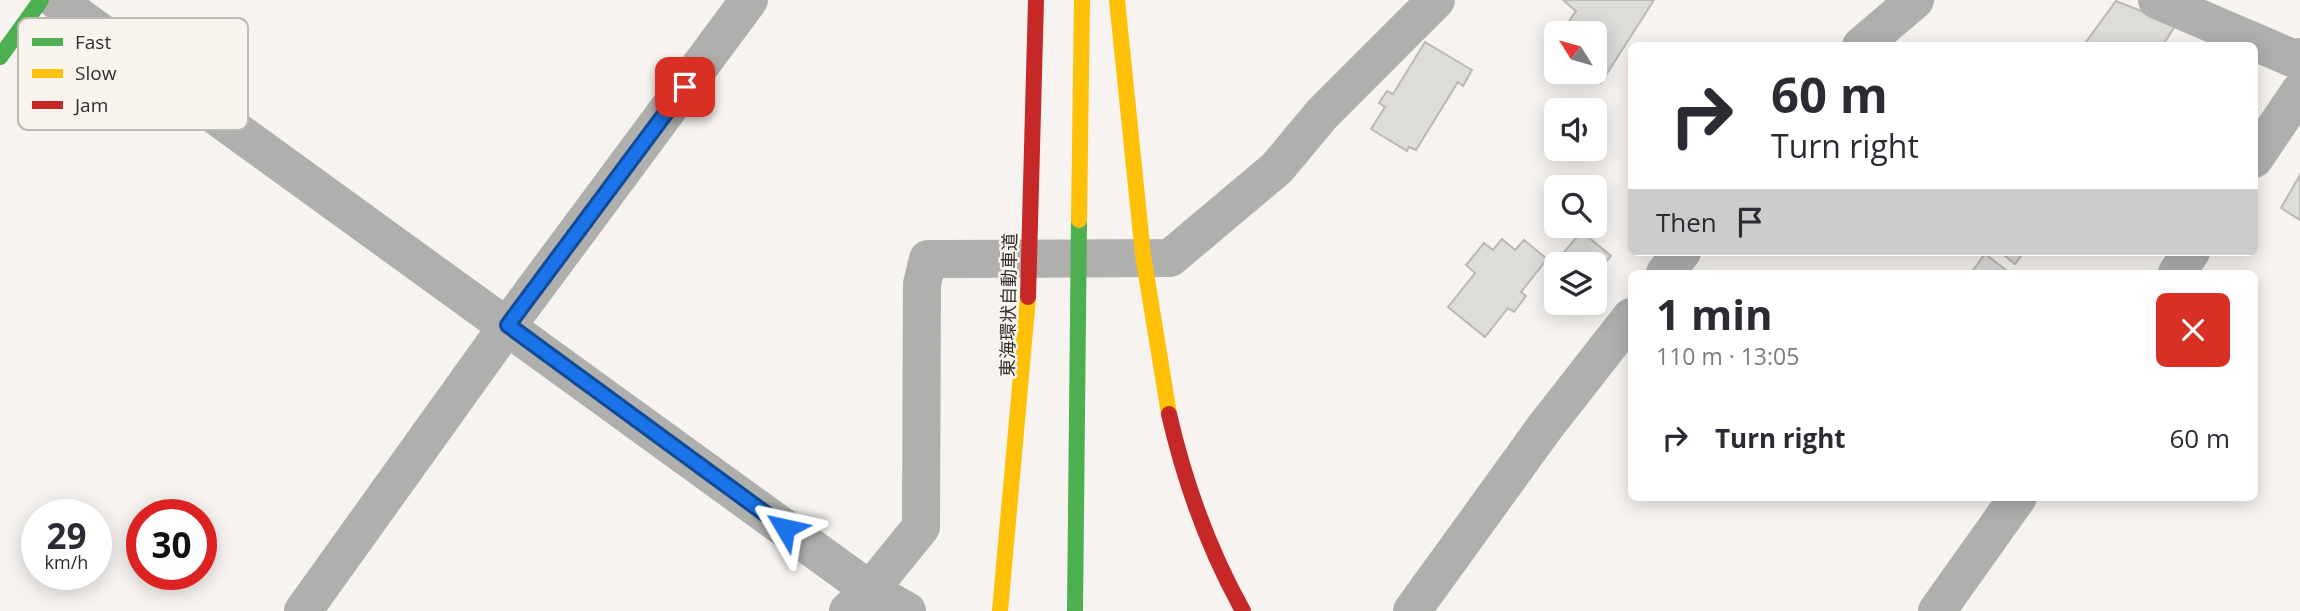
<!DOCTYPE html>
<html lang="en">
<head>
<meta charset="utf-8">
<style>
  body { margin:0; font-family:"Open Sans","Noto Sans JP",sans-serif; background:#f2f2f3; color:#2b2b33; height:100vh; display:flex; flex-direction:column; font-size:26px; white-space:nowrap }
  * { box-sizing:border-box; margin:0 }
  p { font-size:23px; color:#7c7c81 }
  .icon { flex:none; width:38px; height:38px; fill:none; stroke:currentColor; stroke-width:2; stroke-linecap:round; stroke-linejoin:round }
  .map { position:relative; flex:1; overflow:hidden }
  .panel { position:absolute; left:1628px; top:270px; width:630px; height:231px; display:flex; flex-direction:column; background:#fff; border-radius:10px; box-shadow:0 4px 18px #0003 }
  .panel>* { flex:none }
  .guide { position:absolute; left:1628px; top:42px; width:630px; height:214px; border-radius:10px; box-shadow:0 4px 18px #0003; background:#fff; color:#2b2b33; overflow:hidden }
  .needle { width:46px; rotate:307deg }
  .buttons { position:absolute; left:1544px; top:21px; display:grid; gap:14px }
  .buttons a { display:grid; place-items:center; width:63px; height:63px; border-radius:10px; background:#fff; box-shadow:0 4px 18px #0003; font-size:35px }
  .speed { position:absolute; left:21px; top:499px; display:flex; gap:14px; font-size:35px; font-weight:700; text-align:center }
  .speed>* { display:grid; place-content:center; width:91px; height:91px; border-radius:50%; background:#fff; box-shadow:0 4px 18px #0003; line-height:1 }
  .speed small { font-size:18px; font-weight:400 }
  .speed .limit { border:10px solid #d22; background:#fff; color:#111 }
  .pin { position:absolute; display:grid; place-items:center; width:60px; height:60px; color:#fff; margin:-30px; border-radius:14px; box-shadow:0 4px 10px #0006 }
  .me { position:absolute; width:77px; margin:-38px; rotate:306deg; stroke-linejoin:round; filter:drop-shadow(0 0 5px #0008) }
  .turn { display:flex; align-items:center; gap:24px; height:147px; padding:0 28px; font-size:32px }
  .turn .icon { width:91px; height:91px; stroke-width:2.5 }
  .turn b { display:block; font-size:49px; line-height:60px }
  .then { display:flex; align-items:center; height:66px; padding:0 28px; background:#0003; gap:14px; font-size:26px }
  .round { display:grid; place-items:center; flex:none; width:74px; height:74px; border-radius:10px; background:#f2f2f3 }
  .head { display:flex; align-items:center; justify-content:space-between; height:119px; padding:0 28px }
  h1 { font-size:42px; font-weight:700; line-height:52px }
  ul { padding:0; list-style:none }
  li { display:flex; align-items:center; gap:21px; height:98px; padding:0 28px }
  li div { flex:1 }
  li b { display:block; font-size:26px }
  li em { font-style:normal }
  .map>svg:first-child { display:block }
</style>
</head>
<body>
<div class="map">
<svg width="2300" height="611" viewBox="0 0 2300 611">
  <rect width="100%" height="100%" fill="#f6f3f0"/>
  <!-- building -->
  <g fill="#dedcd9" stroke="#bbb9b6" stroke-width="2">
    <polygon points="1563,0 1654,0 1601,83 1583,72 1594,72 1594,33 1561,33 1576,11"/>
    <polygon points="2116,1 2176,25 2162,46 2083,46"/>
    <polygon points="1425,42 1472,70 1463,86 1458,82 1416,150 1409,147 1407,151 1371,129 1385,107 1379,103 1387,91 1393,94"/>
    <polygon points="2300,175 2300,220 2281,208"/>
    <polygon points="1577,237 1588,237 1611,256 1594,276 1594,264 1556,264 1556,269 1552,266"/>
    <polygon points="1502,239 1515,250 1524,240 1547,259 1521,292 1526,296 1514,312 1508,308 1485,337 1448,307 1475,273 1466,265 1484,243 1493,250"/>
    <polygon points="2000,252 2024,252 2015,264"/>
    <polygon points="1985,254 2010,273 1971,273"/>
  </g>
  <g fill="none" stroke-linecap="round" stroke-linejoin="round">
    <!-- street -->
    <g stroke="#afafae" stroke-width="38">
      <polyline points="56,0 870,590 907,611"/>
      <polyline points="2157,0 2292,58 2300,57"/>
      <polyline points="1861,46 1915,0"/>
      <polyline points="2254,159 2300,91"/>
      <polyline points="1665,273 1682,252"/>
      <polyline points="2177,273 2191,252"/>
      <polyline points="303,611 508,325 749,0"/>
      <polyline points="848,611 870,590 921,527 922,284 928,259 1170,258 1277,168 1322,114 1436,0"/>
      <polyline points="1412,611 1545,427 1631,317"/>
      <polyline points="1937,611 2018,497"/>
    </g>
    <!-- fast -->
    <polyline stroke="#4caf50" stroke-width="16" points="0,57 41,0"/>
    <!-- slow -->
    <polyline stroke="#ffc107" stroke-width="16" points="1000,611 1028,297"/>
    <!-- fast-bridge -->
    <polyline stroke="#4caf50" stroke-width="16" points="1075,611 1079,220"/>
    <!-- slow-bridge -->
    <g stroke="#ffc107" stroke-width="16">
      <polyline points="1117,0 1143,255 1169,414"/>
      <polyline points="1079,220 1082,0"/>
    </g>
    <!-- jam-bridge -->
    <g stroke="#c62828" stroke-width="16">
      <polyline points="1028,297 1036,0"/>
      <path d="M1169 414C1185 484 1208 548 1243 611"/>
    </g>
  </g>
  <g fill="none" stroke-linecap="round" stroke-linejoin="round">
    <defs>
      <polyline id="route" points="685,87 508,325 785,528"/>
    </defs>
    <!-- route casing -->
    <use href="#route" stroke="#114b97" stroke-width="18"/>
    <!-- route -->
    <use href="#route" stroke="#1a73e8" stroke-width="12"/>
  </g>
  <g text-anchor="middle" stroke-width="5" stroke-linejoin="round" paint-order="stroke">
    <!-- street labels -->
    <g font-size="18" fill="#302e2b" stroke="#f9f4ed">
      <text transform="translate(1009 305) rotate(-89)" y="6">東海環状自動車道</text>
    </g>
  </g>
  <!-- legend -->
  <rect x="18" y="18" width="230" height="112" rx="10" fill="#f9f4ed" stroke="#bdb9b3" stroke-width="2"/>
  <rect x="32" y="38" width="31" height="8" fill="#4caf50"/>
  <rect x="32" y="69" width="31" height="9" fill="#ffc107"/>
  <rect x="32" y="101" width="31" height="8" fill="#c62828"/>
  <g font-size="19" fill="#302e2b">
    <text x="75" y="49">Fast</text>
    <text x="75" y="80">Slow</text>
    <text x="75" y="112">Jam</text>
  </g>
</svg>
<div class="buttons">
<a><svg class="needle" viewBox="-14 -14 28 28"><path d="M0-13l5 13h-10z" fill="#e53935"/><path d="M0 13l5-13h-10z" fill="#7c7c81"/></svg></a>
<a><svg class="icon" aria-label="sound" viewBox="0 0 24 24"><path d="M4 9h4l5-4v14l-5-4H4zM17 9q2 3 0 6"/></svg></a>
<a><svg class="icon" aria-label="search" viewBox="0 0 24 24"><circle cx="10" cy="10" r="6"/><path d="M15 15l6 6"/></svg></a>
<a><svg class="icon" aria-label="layers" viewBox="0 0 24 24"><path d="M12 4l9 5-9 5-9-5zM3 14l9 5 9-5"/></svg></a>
</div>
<div class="speed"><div>29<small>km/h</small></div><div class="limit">30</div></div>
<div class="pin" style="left:685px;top:87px;background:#d93025"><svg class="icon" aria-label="arrive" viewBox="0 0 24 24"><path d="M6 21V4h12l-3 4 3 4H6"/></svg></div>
<svg class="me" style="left:785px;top:528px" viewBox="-20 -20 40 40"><path d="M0-17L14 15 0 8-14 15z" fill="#1a73e8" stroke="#fff" stroke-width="4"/></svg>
<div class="guide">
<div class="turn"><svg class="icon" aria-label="right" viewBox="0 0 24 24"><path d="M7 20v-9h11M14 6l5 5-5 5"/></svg><div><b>60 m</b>Turn right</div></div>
<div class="then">Then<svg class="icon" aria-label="arrive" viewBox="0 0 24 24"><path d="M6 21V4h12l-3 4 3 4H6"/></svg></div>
</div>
<section class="panel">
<div class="head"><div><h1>1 min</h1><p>110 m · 13:05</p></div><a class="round" style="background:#d93025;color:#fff"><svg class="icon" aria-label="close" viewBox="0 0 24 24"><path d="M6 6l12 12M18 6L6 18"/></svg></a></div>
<ul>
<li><svg class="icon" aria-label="right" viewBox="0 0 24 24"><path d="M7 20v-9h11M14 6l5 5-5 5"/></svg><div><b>Turn right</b></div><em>60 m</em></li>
</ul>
</section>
</div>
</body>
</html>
